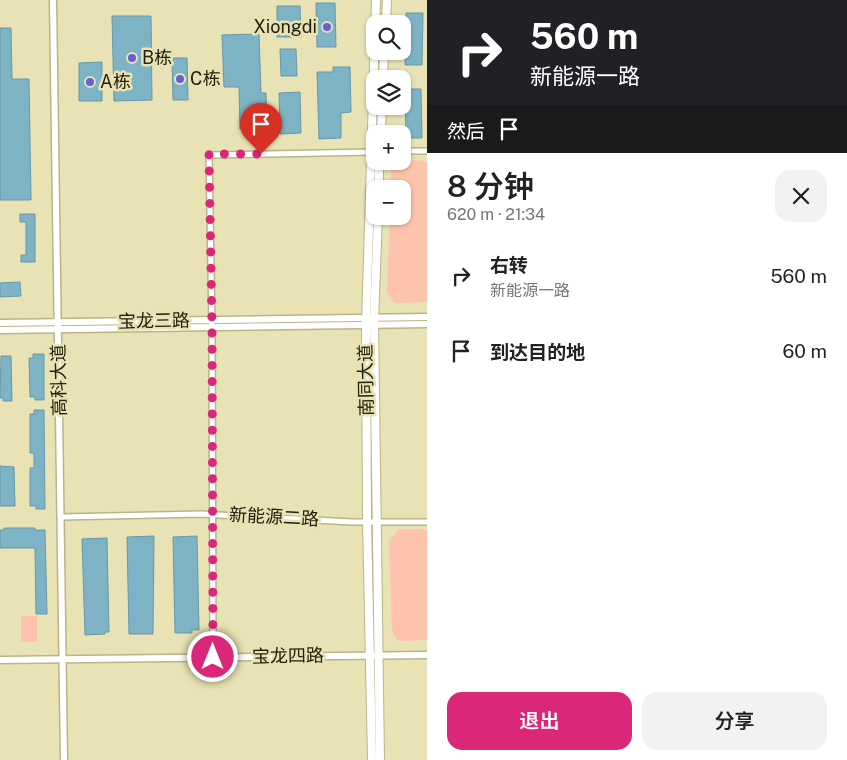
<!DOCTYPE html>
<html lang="zh">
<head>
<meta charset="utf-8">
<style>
  body { margin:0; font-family:"Public Sans","Noto Sans SC",sans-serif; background:#f2f2f2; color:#222; height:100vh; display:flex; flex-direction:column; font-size:19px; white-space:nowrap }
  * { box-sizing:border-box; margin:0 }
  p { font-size:16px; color:#767676 }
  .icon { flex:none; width:28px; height:28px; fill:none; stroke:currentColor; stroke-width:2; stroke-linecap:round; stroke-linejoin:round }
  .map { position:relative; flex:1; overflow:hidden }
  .panel { display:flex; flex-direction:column; background:#fff; width:420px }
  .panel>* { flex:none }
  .top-card { background:#202124; color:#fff; overflow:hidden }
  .fabs { position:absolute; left:366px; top:15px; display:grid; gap:10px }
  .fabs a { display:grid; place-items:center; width:45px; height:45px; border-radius:10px; background:#fff; box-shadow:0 1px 4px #0004; font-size:25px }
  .pin { position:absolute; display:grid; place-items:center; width:42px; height:42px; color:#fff; margin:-51px -21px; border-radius:50% 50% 50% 0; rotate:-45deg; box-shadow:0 0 5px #0007 }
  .pin .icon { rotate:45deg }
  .me { position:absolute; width:55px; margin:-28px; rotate:0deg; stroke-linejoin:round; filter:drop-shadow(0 0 4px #0008) }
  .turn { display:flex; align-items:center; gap:18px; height:105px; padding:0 20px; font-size:22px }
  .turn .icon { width:65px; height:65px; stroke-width:2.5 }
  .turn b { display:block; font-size:35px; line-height:42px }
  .then { display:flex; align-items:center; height:48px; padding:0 20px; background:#0003; gap:10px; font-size:19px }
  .round { display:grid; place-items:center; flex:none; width:52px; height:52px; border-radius:15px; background:#f2f2f2 }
  .overview { display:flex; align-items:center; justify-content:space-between; height:85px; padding:0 20px }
  h1 { font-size:30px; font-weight:600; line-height:38px }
  .action { display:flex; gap:10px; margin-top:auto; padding:10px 20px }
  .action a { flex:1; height:58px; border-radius:15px; background:#db2777; color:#fff; font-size:20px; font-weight:600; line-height:58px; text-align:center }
  .action a+a { background:#f2f2f2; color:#222 }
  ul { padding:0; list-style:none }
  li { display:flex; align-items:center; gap:15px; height:75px; padding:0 20px }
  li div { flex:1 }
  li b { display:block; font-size:19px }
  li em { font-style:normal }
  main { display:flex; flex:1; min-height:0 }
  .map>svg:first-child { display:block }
</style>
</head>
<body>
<main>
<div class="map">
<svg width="427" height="760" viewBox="0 0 427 760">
  <rect width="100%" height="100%" fill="#e8e2b4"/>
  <!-- green -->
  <g fill="#fec3ac">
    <polygon points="405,160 427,161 427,302 395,303 387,292 390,216 402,216 402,189 391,189 391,169"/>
    <polygon points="399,529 427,529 427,640 398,641 392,631 389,541"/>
    <rect x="21" y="616" width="16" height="26"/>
  </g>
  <!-- building -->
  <g fill="#7eb3c5" stroke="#6498aa">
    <polygon points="316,3 335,3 336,47 317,47"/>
    <polygon points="277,6 300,6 301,37 277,37"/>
    <polygon points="406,13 423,13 422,65 405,65"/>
    <polygon points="112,16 151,16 152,100 114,101"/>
    <polygon points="0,28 11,28 12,79 29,79 31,200 0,200"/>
    <polygon points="259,34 261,93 266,93 267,128 240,129 239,87 224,87 222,35"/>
    <polygon points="280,49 296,49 297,76 281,76"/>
    <polygon points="172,58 187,58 188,100 173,100"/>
    <polygon points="102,62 102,101 79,101 79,63"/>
    <polygon points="333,67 350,67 351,112 341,113 341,138 319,139 317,72 333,72"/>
    <polygon points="405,89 421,89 422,138 406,138"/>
    <polygon points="300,92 301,133 280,134 279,93"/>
    <polygon points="20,214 35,214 35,262 21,262 21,255 26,255 26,222 20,222"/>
    <polygon points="20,282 21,296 0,297 0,283"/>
    <polygon points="33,354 44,354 44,400 35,400 35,397 30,397 29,358 33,358"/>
    <polygon points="1,356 11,356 12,401 3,401 3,398 0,398"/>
    <polygon points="34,410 44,410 45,509 36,509 36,506 30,506 30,468 34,468 34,453 30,453 30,414 34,414"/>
    <polygon points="0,466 14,467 15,506 0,506"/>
    <polygon points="4,528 35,528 35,530 45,530 47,614 36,614 35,548 0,548 0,530 4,530"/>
    <polygon points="154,536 153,634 129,634 127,537"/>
    <polygon points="197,536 199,630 192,630 192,633 175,633 173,537"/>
    <polygon points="107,538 109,632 105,632 105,634 85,635 82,539"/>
  </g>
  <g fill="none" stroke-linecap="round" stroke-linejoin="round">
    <defs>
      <g id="minor">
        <polyline points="402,151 427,151"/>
        <polyline points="61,517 201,514 352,522 427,522"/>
        <polyline points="213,657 212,327 209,155 374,152"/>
      </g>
      <g id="tertiary">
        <polyline points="53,0 64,760"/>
        <polyline points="0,323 427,317"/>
        <polyline points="0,330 427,324"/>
        <polyline points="0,660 427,655"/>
      </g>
      <g id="secondary">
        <polyline points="386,24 387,0"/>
        <polyline points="383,79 384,51"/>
        <polyline points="381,134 382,106"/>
        <polyline points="379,189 379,161"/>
        <polyline points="378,216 374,321 380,760"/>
        <polyline points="372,760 367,521 366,322 376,0"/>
      </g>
    </defs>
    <!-- minor casing -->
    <use href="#minor" stroke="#bab488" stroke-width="8"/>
    <!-- tertiary casing -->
    <use href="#tertiary" stroke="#bab488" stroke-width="9"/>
    <!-- secondary casing -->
    <use href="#secondary" stroke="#bab488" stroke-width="10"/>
    <!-- minor -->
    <use href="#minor" stroke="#fff" stroke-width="5"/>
    <!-- tertiary -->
    <use href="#tertiary" stroke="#fff" stroke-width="6"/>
    <!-- secondary -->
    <use href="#secondary" stroke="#fff" stroke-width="8"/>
  </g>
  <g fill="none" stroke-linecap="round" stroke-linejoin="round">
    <!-- route -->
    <polyline stroke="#db2777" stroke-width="9" stroke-dasharray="0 16.2" points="213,657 212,327 209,154 261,154"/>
  </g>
  <!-- markers -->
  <g fill="#655ed7" stroke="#e8e2b4" stroke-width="2">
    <circle cx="327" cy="27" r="5"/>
    <circle cx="132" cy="58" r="5"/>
    <circle cx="180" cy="79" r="5"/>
    <circle cx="90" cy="82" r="5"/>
  </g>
  <g text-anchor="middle" stroke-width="5" stroke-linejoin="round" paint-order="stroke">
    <!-- poi labels -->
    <g font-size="18" fill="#22200e" stroke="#e8e2b4" text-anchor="start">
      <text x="317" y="33" text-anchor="end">Xiongdi</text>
      <text x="142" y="64">B栋</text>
      <text x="190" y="85">C栋</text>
      <text x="100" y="88">A栋</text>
    </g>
    <!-- street labels -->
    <g font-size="18" fill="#22200e" stroke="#e8e2b4">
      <text transform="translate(154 321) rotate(-1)" y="6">宝龙三路</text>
      <text transform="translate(59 380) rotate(-91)" y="6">高科大道</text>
      <text transform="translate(366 380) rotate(-91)" y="6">南同大道</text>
      <text transform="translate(274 517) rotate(3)" y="6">新能源二路</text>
      <text transform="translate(288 656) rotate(-1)" y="6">宝龙四路</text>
    </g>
  </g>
</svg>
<div class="fabs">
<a><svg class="icon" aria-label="search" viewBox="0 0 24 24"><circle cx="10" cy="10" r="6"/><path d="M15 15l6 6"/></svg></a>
<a><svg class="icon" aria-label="layers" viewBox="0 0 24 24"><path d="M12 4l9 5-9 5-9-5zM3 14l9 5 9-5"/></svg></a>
<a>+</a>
<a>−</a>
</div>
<div class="pin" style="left:261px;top:154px;background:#d93025"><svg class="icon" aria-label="arrive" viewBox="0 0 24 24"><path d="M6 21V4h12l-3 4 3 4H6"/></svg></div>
<svg class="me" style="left:213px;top:657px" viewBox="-20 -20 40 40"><circle r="17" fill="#db2777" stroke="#fff" stroke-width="3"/><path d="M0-11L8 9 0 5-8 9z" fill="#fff"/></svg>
</div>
<section class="panel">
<div class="top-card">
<div class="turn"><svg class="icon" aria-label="right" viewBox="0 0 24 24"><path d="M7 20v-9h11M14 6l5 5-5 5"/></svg><div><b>560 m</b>新能源一路</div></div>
<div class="then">然后<svg class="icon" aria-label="arrive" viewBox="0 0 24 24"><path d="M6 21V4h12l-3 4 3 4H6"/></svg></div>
</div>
<div class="overview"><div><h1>8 分钟</h1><p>620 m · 21:34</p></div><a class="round"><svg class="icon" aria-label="close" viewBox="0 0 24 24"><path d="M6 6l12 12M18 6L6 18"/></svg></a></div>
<ul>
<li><svg class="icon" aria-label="right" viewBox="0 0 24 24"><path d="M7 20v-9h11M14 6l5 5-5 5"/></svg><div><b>右转</b><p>新能源一路</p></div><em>560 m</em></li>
<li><svg class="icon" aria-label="arrive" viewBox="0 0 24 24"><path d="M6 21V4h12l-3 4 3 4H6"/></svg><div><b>到达目的地</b></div><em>60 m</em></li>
</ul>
<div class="action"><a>退出</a><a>分享</a></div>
</section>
</main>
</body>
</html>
